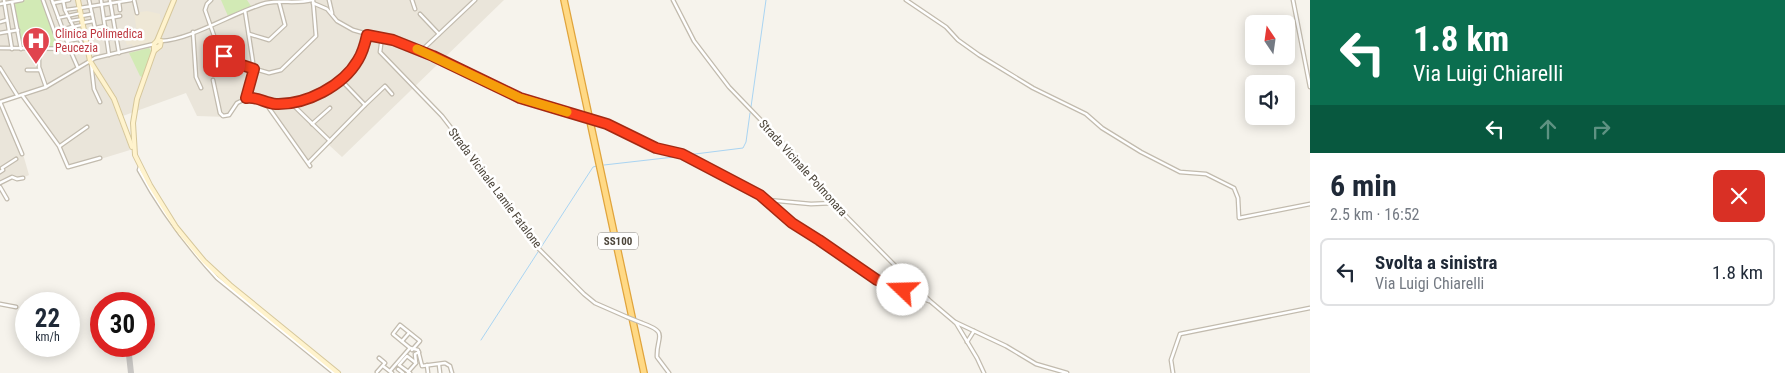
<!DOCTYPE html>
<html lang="it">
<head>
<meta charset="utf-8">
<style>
  body { margin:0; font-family:"Roboto Condensed",sans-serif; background:#f6f6f7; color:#1f2937; height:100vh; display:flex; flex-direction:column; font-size:19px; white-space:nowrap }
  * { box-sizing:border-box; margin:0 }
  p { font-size:16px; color:#747a83 }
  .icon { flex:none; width:28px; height:28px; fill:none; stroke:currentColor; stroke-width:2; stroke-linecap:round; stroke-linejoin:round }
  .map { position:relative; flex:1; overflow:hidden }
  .details { display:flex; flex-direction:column; background:#fff; width:475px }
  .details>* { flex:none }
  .guide { background:#0b6e4f; color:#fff; overflow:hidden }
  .needle { width:32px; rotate:347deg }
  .controls { position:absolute; left:1245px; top:15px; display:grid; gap:10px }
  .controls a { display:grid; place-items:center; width:50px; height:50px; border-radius:8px; background:#fff; box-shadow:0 2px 12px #0003; font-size:25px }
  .speed { position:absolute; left:15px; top:292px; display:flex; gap:10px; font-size:25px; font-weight:700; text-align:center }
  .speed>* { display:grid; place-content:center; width:65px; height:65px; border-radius:50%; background:#fff; box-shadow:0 2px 12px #0003; line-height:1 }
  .speed small { font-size:12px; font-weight:400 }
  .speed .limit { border:8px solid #d22; background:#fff; color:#111 }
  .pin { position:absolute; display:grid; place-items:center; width:42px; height:42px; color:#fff; margin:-21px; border-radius:10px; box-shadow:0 2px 8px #0006 }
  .me { position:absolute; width:55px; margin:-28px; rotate:291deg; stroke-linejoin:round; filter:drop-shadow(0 0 4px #0008) }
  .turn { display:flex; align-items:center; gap:18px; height:105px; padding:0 20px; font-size:22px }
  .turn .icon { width:65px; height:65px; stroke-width:2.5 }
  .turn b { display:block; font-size:35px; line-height:42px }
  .lanes { display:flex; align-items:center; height:48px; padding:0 20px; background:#0003; justify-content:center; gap:25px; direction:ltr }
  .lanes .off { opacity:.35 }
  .round { display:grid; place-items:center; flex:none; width:52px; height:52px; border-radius:8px; background:#f6f6f7 }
  .summary { display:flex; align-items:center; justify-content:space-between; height:85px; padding:0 20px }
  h1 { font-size:30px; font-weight:700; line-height:38px }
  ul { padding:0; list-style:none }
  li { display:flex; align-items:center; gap:15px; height:68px; margin:0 10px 8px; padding:0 10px; border:2px solid #e0e1e3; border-radius:8px }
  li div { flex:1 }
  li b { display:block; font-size:19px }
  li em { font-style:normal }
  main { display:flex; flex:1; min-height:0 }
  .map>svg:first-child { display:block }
</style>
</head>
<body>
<main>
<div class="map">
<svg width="1310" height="373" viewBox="0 0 1310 373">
  <rect width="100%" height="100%" fill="#f6f3ec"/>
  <!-- residential -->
  <polygon fill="#eae5da" points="0,0 504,0 342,157 329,145 308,163 265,104 260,101 249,98 239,103 227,117 197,116 186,93 120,117 130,150 68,169 60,147 24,96 13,97 1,103 23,154 29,175 16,181 12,177 0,183"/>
  <!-- education -->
  <polygon fill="#efe8d6" points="147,11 160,14 161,25 153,43 133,48 132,44 127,45 123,35 137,32 134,13"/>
  <!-- green -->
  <g fill="#d2eab5">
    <polygon points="26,0 42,0 60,49 22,48 14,2"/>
    <polygon points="221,0 247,0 251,6 228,16"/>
    <polygon points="149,48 152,52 142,77 140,76 129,53"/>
  </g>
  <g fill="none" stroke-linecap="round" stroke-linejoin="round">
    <!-- stream -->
    <g stroke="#a9d4f2" stroke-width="1">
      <polyline points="751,107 766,0"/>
      <polyline points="687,155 743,148 746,142 750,113"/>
      <polyline points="604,165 683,156"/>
      <polyline points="481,340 593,167 597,166"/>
    </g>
    <!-- taxiway -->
    <polyline stroke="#c8c6c3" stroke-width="6" points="128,346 131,373"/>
    <defs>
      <g id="pedestrian">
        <polyline points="65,10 79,8"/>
        <polyline points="58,18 81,13"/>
        <polyline points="70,21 82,19"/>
        <polyline points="72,27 82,25"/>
      </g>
      <g id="minor">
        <polyline points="4,0 12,49"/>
        <polyline points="43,0 61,50"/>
        <polyline points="52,0 71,52 78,68"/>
        <polyline points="63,0 65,10 85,50"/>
        <polyline points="89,0 95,28 105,26"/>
        <polyline points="101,0 109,55"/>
        <polyline points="110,0 119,53"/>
        <polyline points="134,0 137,13"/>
        <polyline points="211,0 207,4 205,10 219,50 223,56 235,63 269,73 281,70 316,36 313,0"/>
        <polyline points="329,0 332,13"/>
        <polyline points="412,0 415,9"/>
        <polyline points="673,0 694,41 729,87 783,143 846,216 930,301 956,323 977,358 984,373"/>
        <polyline points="906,0 946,27 958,40 979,55 1033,88 1086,114 1102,128 1141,152 1180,172 1206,174 1234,188 1238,198 1239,218 1310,204"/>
        <polyline points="1293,0 1310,87"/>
        <polyline points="12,2 21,49"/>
        <polyline points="119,2 120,10"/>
        <polyline points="53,3 69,0"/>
        <polyline points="313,3 327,9 337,21 353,30 399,43 433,56 520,98 577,115"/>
        <polyline points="0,4 22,0"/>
        <polyline points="80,8 131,0"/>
        <polyline points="245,11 254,69 246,97"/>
        <polyline points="420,14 439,34"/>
        <polyline points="81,16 92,14"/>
        <polyline points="104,19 120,16"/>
        <polyline points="0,22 7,20"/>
        <polyline points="82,23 93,21"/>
        <polyline points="62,30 72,27"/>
        <polyline points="193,32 196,77 201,88"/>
        <polyline points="0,33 18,30"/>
        <polyline points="249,34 269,40 285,25 279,2"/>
        <polyline points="382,37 380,52 442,116 492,181 505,205 539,249 584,294 595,303 627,317"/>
        <polyline points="107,39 123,36"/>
        <polyline points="67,41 78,39"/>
        <path d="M161 41C191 40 236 11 266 3 282 0 297 4 312 0"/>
        <polyline points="0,48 88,49"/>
        <polyline points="39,50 39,67 46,87"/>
        <polyline points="421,51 475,0"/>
        <polyline points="91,63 94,89 100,102"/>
        <polyline points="0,68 17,95"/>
        <polyline points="27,70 40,70"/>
        <path d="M213 80 220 113 223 116 229 115 237 103 249 97C258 97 266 103 275 104 305 106 342 87 358 61 363 53 365 44 367 35"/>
        <polyline points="341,80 365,105 385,86 392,94"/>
        <polyline points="22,95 59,146 68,167 100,158"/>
        <polyline points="0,102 46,87 95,58 154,44"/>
        <polyline points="0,102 22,154"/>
        <polyline points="267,102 269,108 310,166"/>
        <polyline points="291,103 330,141"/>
        <polyline points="312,124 330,108"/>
        <polyline points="607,124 656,148 682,154 743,185 763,198 792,223 819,240 877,280 929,301"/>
        <polyline points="60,146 87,127"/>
        <polyline points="309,162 365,105"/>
        <path d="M140 167 139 170C161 211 185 243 217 278L334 373"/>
        <polyline points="0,172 3,170 2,168 16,159"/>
        <polyline points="0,183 12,177 17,179 23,178"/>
        <polyline points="0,187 7,199"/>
        <polyline points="768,200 811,204 834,203"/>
        <polyline points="0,304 16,307"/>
        <polyline points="955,322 1006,346 1036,364 1067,373"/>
        <path d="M642 323C670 333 656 336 657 357L669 373"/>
        <polyline points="402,341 409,333"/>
        <polyline points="967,342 974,331"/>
        <polyline points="410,348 393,334 400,325 420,341 412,350"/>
        <polyline points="427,365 428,373"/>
        <polyline points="439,365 440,373"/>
        <polyline points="383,366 392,373"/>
        <polyline points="398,369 403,373"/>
        <polyline points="390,371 410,348 418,350 422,366 445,363 450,366 452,373"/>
        <polyline points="377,372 385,363 379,358"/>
        <polyline points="408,372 416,363 415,354 419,352"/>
        <polyline points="410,373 399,365 407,356 416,363"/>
        <polyline points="1173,373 1171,360 1180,334 1310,308"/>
      </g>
      <g id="secondary">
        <polyline points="78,0 90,61 114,99 132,147"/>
        <polyline points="157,41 174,0"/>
        <polyline points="159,47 154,51 137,99 133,123 135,155 150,185 176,227 204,261 230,285 338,373"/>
        <polyline points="154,48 160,46 161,41 157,41 154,44 154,51"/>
      </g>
      <polyline id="trunk" points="564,0 644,373"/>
    </defs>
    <!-- pedestrian casing -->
    <use href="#pedestrian" stroke="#c2bbae" stroke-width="4.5"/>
    <!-- minor casing -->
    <use href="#minor" stroke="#c2bbae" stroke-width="5"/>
    <!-- secondary casing -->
    <use href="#secondary" stroke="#d6c79b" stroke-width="6"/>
    <!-- trunk casing -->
    <use href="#trunk" stroke="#e0a43c" stroke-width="8"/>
    <!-- pedestrian -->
    <use href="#pedestrian" stroke="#fff" stroke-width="2"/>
    <!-- minor -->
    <use href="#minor" stroke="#fff" stroke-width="2.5"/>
    <!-- secondary -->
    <use href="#secondary" stroke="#fff3cd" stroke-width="4"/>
    <!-- trunk -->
    <use href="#trunk" stroke="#ffd985" stroke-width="5.5"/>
    <defs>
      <g id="minor-bridge">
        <polyline points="577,115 607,124"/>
        <polyline points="627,317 642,323"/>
      </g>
    </defs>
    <!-- minor-bridge casing -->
    <use href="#minor-bridge" stroke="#c2bbae" stroke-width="5" stroke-linecap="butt"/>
    <!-- minor-bridge -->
    <use href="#minor-bridge" stroke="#fff" stroke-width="2.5"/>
  </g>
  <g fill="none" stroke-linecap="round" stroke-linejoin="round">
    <defs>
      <path id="route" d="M224 56 230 61 254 69 246 98C256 96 265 103 276 104 306 105 343 86 358 60 363 52 365 44 367 35L393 40 433 56 520 98 607 124 656 148 682 154 760 195 792 223 819 240 877 280 903 290"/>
    </defs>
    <!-- route casing -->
    <use href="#route" stroke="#a42913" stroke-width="12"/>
    <!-- route -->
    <use href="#route" stroke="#fc3f1d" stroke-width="9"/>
    <!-- slow -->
    <polyline stroke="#f59e0b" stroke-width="9" points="417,49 520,98 567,112"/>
  </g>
  <!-- icons -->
  <defs>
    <symbol id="hospital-pin" viewBox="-11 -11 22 30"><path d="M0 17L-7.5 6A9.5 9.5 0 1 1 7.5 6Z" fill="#e0444e" stroke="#fff"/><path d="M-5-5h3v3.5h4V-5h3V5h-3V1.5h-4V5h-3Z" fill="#fff"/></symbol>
  </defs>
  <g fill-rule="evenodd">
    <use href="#hospital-pin" x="20" y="25" width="32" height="43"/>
  </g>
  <g text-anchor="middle" stroke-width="5" stroke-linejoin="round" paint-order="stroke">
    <!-- shield labels -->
    <rect fill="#fff" stroke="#817c74" stroke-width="1" x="598" y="232.5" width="40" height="17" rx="4"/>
    <g font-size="11" font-weight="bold" fill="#4b4439">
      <text x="618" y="245">SS100</text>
    </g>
    <!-- health labels -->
    <g font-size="12" fill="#be3a42" stroke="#fff" text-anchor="start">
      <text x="55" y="38">Clinica Polimedica<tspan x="55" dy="14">Peucezia</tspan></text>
    </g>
    <!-- street labels -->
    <g font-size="12" fill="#4b4439" stroke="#fff">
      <text transform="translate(803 168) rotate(48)" y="4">Strada Vicinale Polmonara</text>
      <text transform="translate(495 188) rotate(53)" y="4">Strada Vicinale Lamie Fatalone</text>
    </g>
  </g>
</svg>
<div class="controls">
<a><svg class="needle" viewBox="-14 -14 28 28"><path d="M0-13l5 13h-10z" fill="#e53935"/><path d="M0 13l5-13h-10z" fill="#747a83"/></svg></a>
<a><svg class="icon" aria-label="sound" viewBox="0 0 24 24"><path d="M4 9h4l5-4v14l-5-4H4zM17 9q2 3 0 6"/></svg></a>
</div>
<div class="speed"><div>22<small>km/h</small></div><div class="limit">30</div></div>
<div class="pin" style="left:224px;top:56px;background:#d93025"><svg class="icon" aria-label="arrive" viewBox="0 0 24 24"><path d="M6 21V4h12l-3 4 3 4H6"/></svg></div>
<svg class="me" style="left:903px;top:290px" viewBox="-20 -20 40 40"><circle r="19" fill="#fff"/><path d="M0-13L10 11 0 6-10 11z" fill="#fc3f1d"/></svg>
</div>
<section class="details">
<div class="guide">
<div class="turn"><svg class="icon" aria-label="left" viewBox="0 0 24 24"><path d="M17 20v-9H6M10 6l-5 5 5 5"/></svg><div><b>1.8 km</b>Via Luigi Chiarelli</div></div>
<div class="lanes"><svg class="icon" aria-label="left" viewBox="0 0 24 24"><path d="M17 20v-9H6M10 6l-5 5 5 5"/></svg><svg class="icon off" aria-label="ahead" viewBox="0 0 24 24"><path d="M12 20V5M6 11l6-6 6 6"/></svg><svg class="icon off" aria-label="right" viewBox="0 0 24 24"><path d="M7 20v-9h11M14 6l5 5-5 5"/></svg></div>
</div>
<div class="summary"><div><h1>6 min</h1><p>2.5 km · 16:52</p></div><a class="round" style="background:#d93025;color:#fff"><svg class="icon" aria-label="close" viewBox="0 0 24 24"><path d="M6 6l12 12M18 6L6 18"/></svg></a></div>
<ul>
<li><svg class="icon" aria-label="left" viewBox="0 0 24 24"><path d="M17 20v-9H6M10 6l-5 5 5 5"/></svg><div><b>Svolta a sinistra</b><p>Via Luigi Chiarelli</p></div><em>1.8 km</em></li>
</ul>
</section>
</main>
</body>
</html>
